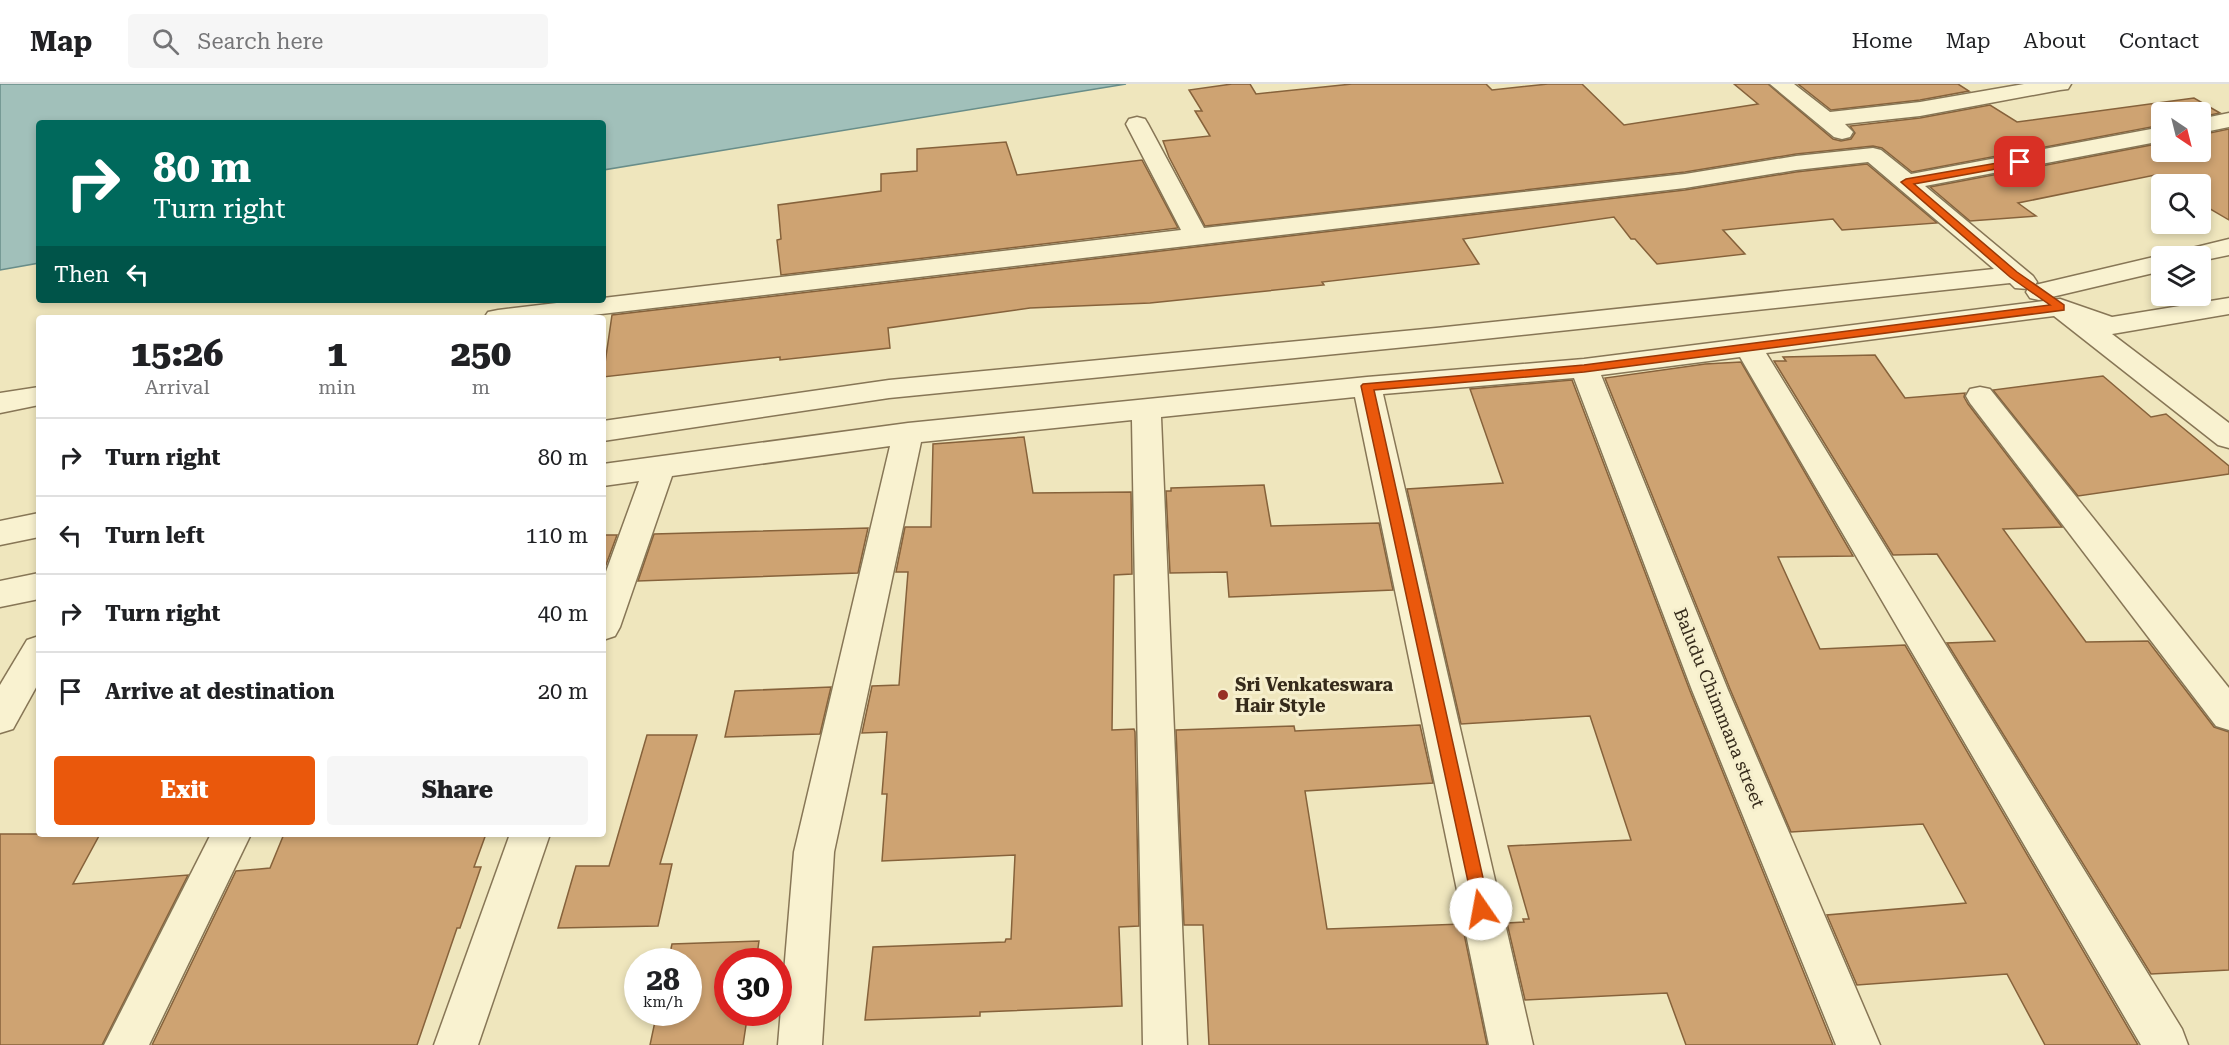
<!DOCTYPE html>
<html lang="en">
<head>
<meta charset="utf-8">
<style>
  body { margin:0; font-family:"Roboto Serif",serif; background:#f6f6f6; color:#202124; height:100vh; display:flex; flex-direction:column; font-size:22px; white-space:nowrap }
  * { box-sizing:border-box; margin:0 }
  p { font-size:20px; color:#757577 }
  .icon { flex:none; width:33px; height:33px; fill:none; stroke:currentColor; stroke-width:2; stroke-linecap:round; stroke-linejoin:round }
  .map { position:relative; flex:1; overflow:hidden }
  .details { position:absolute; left:36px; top:231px; width:570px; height:522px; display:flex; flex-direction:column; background:#fff; border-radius:6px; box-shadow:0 3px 9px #0003 }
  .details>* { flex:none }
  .banner { position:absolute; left:36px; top:36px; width:570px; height:183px; border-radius:6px; box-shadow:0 3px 9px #0003; background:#00695c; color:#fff; overflow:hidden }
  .needle { width:39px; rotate:145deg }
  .buttons { position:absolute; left:2151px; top:18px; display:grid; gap:12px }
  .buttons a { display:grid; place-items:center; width:60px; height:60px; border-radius:6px; background:#fff; box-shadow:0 3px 9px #0003; font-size:30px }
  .speed { position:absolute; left:624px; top:864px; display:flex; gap:12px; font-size:30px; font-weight:700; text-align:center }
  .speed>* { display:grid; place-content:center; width:78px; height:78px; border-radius:50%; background:#fff; box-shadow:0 3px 9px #0003; line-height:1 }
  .speed small { font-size:15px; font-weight:400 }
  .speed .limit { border:9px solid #d22; background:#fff; color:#111 }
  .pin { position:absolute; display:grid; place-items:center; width:51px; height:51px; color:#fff; margin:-26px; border-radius:12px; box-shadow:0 3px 9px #0006 }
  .me { position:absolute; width:66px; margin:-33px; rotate:348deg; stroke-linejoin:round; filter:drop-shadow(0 0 4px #0008) }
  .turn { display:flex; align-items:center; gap:21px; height:126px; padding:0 18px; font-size:27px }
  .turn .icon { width:78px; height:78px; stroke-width:2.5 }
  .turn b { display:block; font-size:42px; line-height:51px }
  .then { display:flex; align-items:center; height:57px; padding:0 18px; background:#0003; gap:12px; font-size:22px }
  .eta { display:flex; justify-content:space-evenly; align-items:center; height:102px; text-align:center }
  .eta b { font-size:36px; font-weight:800; line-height:42px }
  .primary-button { display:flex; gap:12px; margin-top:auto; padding:12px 18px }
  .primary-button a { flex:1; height:69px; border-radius:6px; background:#ea580c; color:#fff; font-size:24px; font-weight:800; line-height:69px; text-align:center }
  .primary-button a+a { background:#f6f6f6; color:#202124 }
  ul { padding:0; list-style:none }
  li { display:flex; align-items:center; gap:18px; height:78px; padding:0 18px; border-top:2px solid #e0e0e0 }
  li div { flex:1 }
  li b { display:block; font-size:22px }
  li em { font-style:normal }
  header { display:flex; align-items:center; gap:36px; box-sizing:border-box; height:84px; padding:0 30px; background:#fff; border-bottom:2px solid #e0e0e0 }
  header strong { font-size:28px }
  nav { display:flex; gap:33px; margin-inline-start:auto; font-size:21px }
  .search { width:420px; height:54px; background:#f6f6f6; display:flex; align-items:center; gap:15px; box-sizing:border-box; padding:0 21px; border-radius:6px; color:#757577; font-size:22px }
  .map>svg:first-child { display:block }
</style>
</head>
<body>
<header>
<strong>Map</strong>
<div class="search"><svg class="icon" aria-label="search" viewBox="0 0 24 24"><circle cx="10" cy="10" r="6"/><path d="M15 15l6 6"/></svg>Search here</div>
<nav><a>Home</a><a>Map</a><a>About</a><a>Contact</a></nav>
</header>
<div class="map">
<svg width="2229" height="961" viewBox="0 0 2229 961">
  <rect width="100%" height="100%" fill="#efe6bd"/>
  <!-- water -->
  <polygon fill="#a1c0ba" stroke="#688d89" stroke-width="1.5" points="0,0 1126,0 603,86 603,39 39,39 39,179 0,186"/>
  <!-- building -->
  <g fill="#cea372" stroke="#86623b" stroke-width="1.5">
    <polygon points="1232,0 1250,0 1256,10 1352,0 1486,0 1492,6 1548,0 1582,0 1624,41 1758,20 1734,0 1768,0 1833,55 1841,57 1851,55 1855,49 1850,42 1920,34 1990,21 2017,38 2194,14 2220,29 2200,33 2200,28 2162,28 2162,41 1912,88 1882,64 1873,62 1796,70 1685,88 1205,142 1169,73 1163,57 1210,52 1195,27 1202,27 1189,6"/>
    <polygon points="1798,0 1958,0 1969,7 1920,16 1831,26"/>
    <polygon points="2229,45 2229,136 2200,119 2200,100 2170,100 2155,91 2018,119 2036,132 1970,137 1930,103 2162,59 2162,68 2200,68 2200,51"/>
    <polygon points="1006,58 1017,91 1142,76 1178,144 781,191 777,156 781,155 778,121 881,107 881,90 917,87 917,65"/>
    <polygon points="1867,80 1937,139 1842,146 1833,135 1723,146 1745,170 1657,180 1635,155 1631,155 1614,133 1463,155 1479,180 1322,198 1324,201 1150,219 1030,224 888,244 890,264 780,276 780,273 603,293 612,231 1685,106 1796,88"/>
    <polygon points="1875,271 1905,314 1965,309 1964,313 1968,320 2062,443 2003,445 2086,558 2148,557 2214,643 2229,648 2229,886 2151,890 1947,559 1995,557 1937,470 1893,471 1774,277 1786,277 1783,273"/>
    <polygon points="1741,278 1853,472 1778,473 1820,565 1905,561 2138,961 2045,961 2007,890 1857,901 1827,831 1966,819 1923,740 1791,748 1730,605 1605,294 1705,280"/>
    <polygon points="2103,292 2151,333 2166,330 2229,382 2229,390 2078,412 1993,306"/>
    <polygon points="1572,296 1690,607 1833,961 1686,961 1667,909 1525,916 1507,839 1524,838 1523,835 1529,835 1508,762 1631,756 1590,632 1461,640 1407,405 1503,399 1470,305"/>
    <polygon points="1024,353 1033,409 1131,408 1132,490 1114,491 1112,646 1134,645 1135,648 1139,842 1119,843 1122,922 980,928 980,932 865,936 873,863 1005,858 1006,855 1011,855 1015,771 882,777 887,710 882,710 887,648 862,649 872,602 899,601 908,488 896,488 905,443 931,443 933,360"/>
    <polygon points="1264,401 1271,442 1379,439 1393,506 1229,513 1227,488 1170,489 1166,407 1171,407 1171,404"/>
    <polygon points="868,444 858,489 638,497 654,450"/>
    <polygon points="603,451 617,451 603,489"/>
    <polygon points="831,603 820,650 725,653 735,607"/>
    <polygon points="1420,641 1433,699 1305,707 1327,845 1462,840 1487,961 1209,961 1203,841 1184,841 1176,646 1294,642 1295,647"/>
    <polygon points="647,651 697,651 660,780 672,780 658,842 558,844 576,782 609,782"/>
    <polygon points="0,750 100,750 73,800 188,791 102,961 0,961"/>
    <polygon points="284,750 486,750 474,783 481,783 460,844 457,844 417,961 152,961 236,787 270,784"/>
    <polygon points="759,857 756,878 728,878 728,928 748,928 743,961 650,961 657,928 688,928 688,878 668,878 672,860"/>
  </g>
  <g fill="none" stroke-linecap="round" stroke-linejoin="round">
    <defs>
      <g id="street">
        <polygon points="1770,0 1794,0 1830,28 1920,18 2024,0 2071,0 2068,5 2060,6 1920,32 1845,40 1853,48 1850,53 1842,55 1834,53"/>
        <polygon points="2229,29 2229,43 2200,49 2200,35"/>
        <polygon points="1137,33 1145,35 1148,40 1204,144 1685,90 1796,72 1873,64 1881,66 1911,90 2162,43 2162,57 1925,102 2033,192 2037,198 2035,201 2162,171 2167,172 2162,172 2162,187 2039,216 2030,214 2026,208 2028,205 2015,204 2010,199 1436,260 889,314 603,357 603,337 889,296 1436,244 1994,185 1868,78 1796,86 1685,104 567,234 484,234 488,228 498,226 582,216 603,216 603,214 1181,146 1126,40 1129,35"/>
        <polygon points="2229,155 2229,171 2200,177 2200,172 2176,172 2180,167"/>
        <polygon points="2229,214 2229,230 2112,250 2229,339 2229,364 2218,361 2054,232 1766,269 2182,945 2188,961 2141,961 1740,273 1601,291 1728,606 1880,961 1836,961 1692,606 1574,294 1383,310 1533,961 1489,961 1355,313 1161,333 1187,961 1143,961 1132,336 921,358 834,768 822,961 778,961 794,768 890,362 672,392 620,543 615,552 603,556 603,496 639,397 603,402 603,380 908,339 1367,293 1584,275 2060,215 2112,233"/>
        <polygon points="39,303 39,321 0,329 0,309"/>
        <polygon points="1980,303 1990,305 2229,604 2229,646 2216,642 1970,319 1966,312 1970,305"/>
        <polygon points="39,429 39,453 0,461 0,437"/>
        <polygon points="39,489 39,515 0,523 0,497"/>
        <polygon points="39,552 39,598 13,645 0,649 0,601 27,556"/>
        <polygon points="211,750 251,750 149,961 104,961"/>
        <polygon points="510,750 550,750 478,961 434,961"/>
      </g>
    </defs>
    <!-- street casing -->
    <use href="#street" stroke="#877656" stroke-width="3"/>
    <!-- street -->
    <use href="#street" fill="#f9f2d0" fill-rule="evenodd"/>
  </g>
  <!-- route -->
  <polygon fill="#ea580c" stroke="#983908" stroke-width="1.5" points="2020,75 2025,78 2023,80 1914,100 2017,188 2064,221 2064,226 1584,288 1374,306 1490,825 1487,830 1481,833 1475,830 1361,302 1363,300 1584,281 2050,221 2010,193 1901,98 1906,95"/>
  <!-- markers -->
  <circle fill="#973125" stroke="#f6efcd" stroke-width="2" cx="1223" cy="611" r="6"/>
  <g text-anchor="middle" stroke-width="6" stroke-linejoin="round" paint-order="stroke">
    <!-- poi labels -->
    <g font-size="18" font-weight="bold" fill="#362b1b" stroke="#f6efcd" text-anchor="start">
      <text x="1235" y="607">Sri Venkateswara<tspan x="1235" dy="21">Hair Style</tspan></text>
    </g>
    <!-- street labels -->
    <g font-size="18" fill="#362b1b" stroke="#f6efcd">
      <text transform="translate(1719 624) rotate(68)" y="6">Baludu Chimmana street</text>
    </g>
  </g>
</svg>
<div class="buttons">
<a><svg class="needle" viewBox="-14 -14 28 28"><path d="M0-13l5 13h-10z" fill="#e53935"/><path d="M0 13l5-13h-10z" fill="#757577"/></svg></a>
<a><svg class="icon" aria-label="search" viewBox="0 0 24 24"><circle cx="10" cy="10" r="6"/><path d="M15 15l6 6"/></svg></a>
<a><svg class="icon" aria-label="layers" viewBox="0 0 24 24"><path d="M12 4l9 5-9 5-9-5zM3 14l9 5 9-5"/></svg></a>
</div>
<div class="speed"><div>28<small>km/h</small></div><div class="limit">30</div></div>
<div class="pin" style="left:2020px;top:78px;background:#d93025"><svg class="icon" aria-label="arrive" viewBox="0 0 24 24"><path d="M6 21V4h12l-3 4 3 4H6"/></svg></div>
<svg class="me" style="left:1481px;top:825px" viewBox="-20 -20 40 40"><circle r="19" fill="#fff"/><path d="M0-13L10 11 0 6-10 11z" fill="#ea580c"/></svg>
<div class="banner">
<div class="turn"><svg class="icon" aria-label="right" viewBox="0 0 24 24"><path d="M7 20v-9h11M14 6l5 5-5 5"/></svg><div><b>80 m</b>Turn right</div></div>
<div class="then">Then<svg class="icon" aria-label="left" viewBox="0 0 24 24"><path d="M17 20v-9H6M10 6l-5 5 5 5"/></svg></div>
</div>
<section class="details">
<div class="eta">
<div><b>15:26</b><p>Arrival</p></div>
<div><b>1</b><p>min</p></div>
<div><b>250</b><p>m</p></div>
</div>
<ul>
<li><svg class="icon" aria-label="right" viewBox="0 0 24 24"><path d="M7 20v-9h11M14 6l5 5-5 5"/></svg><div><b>Turn right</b></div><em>80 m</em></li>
<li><svg class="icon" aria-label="left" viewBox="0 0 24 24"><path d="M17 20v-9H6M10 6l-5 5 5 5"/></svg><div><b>Turn left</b></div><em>110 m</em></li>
<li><svg class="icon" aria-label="right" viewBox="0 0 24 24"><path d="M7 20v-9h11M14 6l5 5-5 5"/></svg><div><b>Turn right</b></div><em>40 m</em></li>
<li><svg class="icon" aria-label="arrive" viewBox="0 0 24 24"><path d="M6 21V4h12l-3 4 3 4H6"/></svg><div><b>Arrive at destination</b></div><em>20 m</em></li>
</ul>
<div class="primary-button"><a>Exit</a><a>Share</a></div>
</section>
</div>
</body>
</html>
